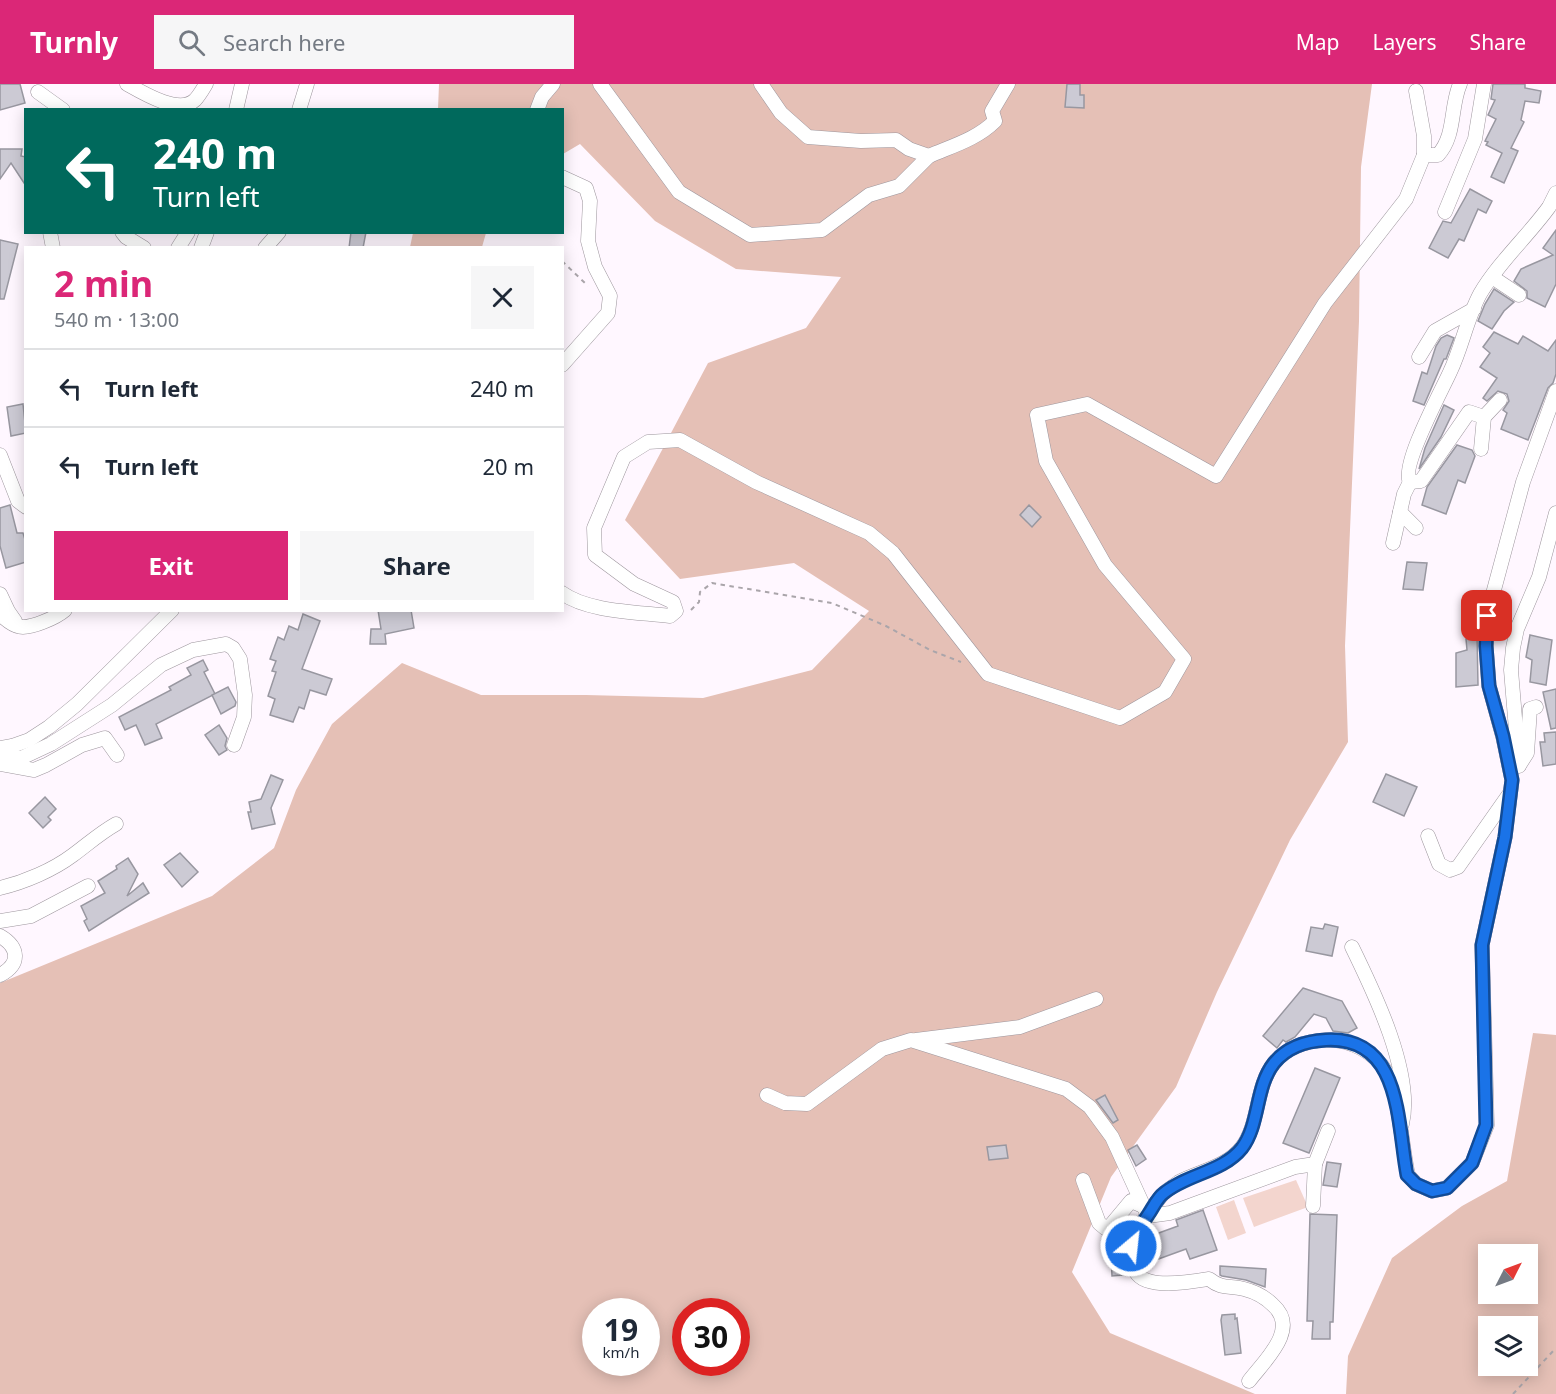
<!DOCTYPE html>
<html lang="en">
<head>
<meta charset="utf-8">
<style>
  body { margin:0; font-family:"Noto Sans",sans-serif; background:#f6f6f7; color:#1f2937; height:100vh; display:flex; flex-direction:column; font-size:22px; white-space:nowrap }
  * { box-sizing:border-box; margin:0 }
  p { font-size:20px; color:#747a83 }
  .icon { flex:none; width:33px; height:33px; fill:none; stroke:currentColor; stroke-width:2; stroke-linecap:round; stroke-linejoin:round }
  .map { position:relative; flex:1; overflow:hidden }
  .panel { position:absolute; left:24px; top:162px; width:540px; height:366px; display:flex; flex-direction:column; background:#fff; border-radius:0px; box-shadow:0 3px 15px #0003 }
  .panel>* { flex:none }
  .hud { position:absolute; left:24px; top:24px; width:540px; height:126px; border-radius:0px; box-shadow:0 3px 15px #0003; background:#00695c; color:#fff; overflow:hidden }
  .needle { width:39px; rotate:48deg }
  .tools { position:absolute; left:1478px; top:1160px; display:grid; gap:12px }
  .tools a { display:grid; place-items:center; width:60px; height:60px; border-radius:0px; background:#fff; box-shadow:0 3px 15px #0003; font-size:30px }
  .speed { position:absolute; left:582px; top:1214px; display:flex; gap:12px; font-size:30px; font-weight:700; text-align:center }
  .speed>* { display:grid; place-content:center; width:78px; height:78px; border-radius:50%; background:#fff; box-shadow:0 3px 15px #0003; line-height:1 }
  .speed small { font-size:15px; font-weight:400 }
  .speed .limit { border:9px solid #d22; background:#fff; color:#111 }
  .pin { position:absolute; display:grid; place-items:center; width:51px; height:51px; color:#fff; margin:-26px; border-radius:12px; box-shadow:0 3px 9px #0006 }
  .me { position:absolute; width:66px; margin:-33px; rotate:28deg; stroke-linejoin:round; filter:drop-shadow(0 0 4px #0008) }
  .turn { display:flex; align-items:center; gap:21px; height:126px; padding:0 30px; font-size:27px }
  .turn .icon { width:78px; height:78px; stroke-width:2.5 }
  .turn b { display:block; font-size:42px; line-height:51px }
  .round { display:grid; place-items:center; flex:none; width:63px; height:63px; border-radius:0px; background:#f6f6f7 }
  .head { display:flex; align-items:center; justify-content:space-between; height:102px; padding:0 30px }
  h1 { font-size:36px; font-weight:700; line-height:45px; color:#db2777 }
  .primary-button { display:flex; gap:12px; margin-top:auto; padding:12px 30px }
  .primary-button a { flex:1; height:69px; border-radius:0px; background:#db2777; color:#fff; font-size:24px; font-weight:700; line-height:69px; text-align:center }
  .primary-button a+a { background:#f6f6f7; color:#1f2937 }
  ul { padding:0; list-style:none }
  li { display:flex; align-items:center; gap:18px; height:78px; padding:0 30px; border-top:2px solid #e0e1e3 }
  li div { flex:1 }
  li b { display:block; font-size:22px }
  li em { font-style:normal }
  header { display:flex; align-items:center; gap:36px; box-sizing:border-box; height:84px; padding:0 30px; background:#db2777; color:#fff }
  header strong { font-size:28px }
  nav { display:flex; gap:33px; margin-inline-start:auto; font-size:21px }
  .search { width:420px; height:54px; background:#f6f6f7; display:flex; align-items:center; gap:15px; box-sizing:border-box; padding:0 21px; border-radius:0px; color:#747a83; font-size:22px }
  .map>svg:first-child { display:block }
</style>
</head>
<body>
<header>
<strong>Turnly</strong>
<div class="search"><svg class="icon" aria-label="search" viewBox="0 0 24 24"><circle cx="10" cy="10" r="6"/><path d="M15 15l6 6"/></svg>Search here</div>
<nav><a>Map</a><a>Layers</a><a>Share</a></nav>
</header>
<div class="map">
<svg width="1556" height="1310" viewBox="0 0 1556 1310">
  <rect width="100%" height="100%" fill="#fff7ff"/>
  <!-- green -->
  <g fill="#f3d5ce">
    <polygon points="1296,1096 1308,1123 1254,1143 1243,1114"/>
    <polygon points="1234,1116 1246,1149 1228,1156 1216,1123"/>
  </g>
  <!-- forest -->
  <g fill="#e5c0b6" fill-rule="evenodd">
    <path d="M439 0H1372L1361 83 1359 237 1345 562 1348 658 1290 756 1217 908 1176 1003 1111 1093 1072 1188 1110 1249 1255 1310H0V899L212 812 274 764 296 706 332 640 402 579 481 611H586L703 614 812 586 869 527 794 479 680 495 625 436 708 279 806 244 841 193 736 185 655 137 580 60 563 70 562 26 438 25ZM596 1227H646V1278H596ZM686 1227H736V1278H686Z"/>
    <polygon points="413,149 413,148 486,149 482,163 410,163"/>
    <path d="M1533 949 1556 951V1310H1346L1348 1272 1392 1174 1462 1122 1507 1097ZM1488 1170H1527V1209H1488ZM1488 1242H1527V1281H1488Z"/>
  </g>
  <!-- building -->
  <g fill="#cccad4" stroke="#9897a0" stroke-width="1.5">
    <polygon points="0,0 20,0 25,19 0,26"/>
    <polygon points="1067,0 1080,0 1080,11 1084,11 1084,24 1065,23"/>
    <polygon points="1493,0 1525,0 1525,4 1541,7 1539,19 1525,17 1521,36 1524,38 1511,64 1518,67 1504,99 1491,93 1502,69 1486,61 1488,58 1485,57 1496,35 1488,31 1495,16 1491,15"/>
    <polygon points="0,65 22,65 21,72 26,73 26,102 11,79 0,95"/>
    <polygon points="1470,105 1492,117 1486,129 1478,125 1464,157 1459,155 1448,174 1429,164 1443,137 1451,139"/>
    <polygon points="1556,146 1556,200 1545,223 1527,214 1527,207 1514,197 1521,185 1553,171 1543,164"/>
    <polygon points="351,148 366,148 363,164 349,164"/>
    <polygon points="0,156 18,160 4,215 0,215"/>
    <polygon points="1494,205 1514,218 1504,227 1492,245 1478,237 1485,220"/>
    <polygon points="1494,248 1518,260 1523,252 1548,267 1556,256 1556,290 1553,299 1548,304 1528,356 1501,345 1507,329 1503,326 1509,317 1507,310 1498,307 1487,317 1483,314 1497,294 1480,283 1490,269 1483,263"/>
    <polygon points="1447,251 1454,254 1446,275 1444,275 1424,321 1413,317 1422,288 1427,290 1436,262 1441,254"/>
    <polygon points="23,320 26,349 11,352 7,323"/>
    <polygon points="1444,321 1454,326 1441,353 1419,385 1425,364"/>
    <polygon points="1457,361 1472,366 1475,372 1465,399 1458,396 1446,430 1422,421 1427,403"/>
    <polygon points="10,421 17,449 23,449 26,459 26,478 6,484 0,462 0,424"/>
    <polygon points="1029,421 1041,433 1032,443 1020,431"/>
    <polygon points="1407,478 1427,479 1423,506 1403,505"/>
    <polygon points="378,526 411,526 414,544 385,550 386,560 370,560 371,545 381,545"/>
    <polygon points="303,530 320,537 302,585 332,595 326,611 310,606 304,625 299,623 293,638 270,631 275,615 268,612 276,588 272,587 276,577 270,575 278,553 284,556 289,542 298,546"/>
    <polygon points="1477,550 1478,601 1456,603 1456,569 1467,566 1466,555"/>
    <polygon points="1530,551 1552,556 1546,601 1530,598 1532,576 1526,573"/>
    <polygon points="203,576 208,586 204,588 215,610 156,640 162,654 145,661 136,641 125,646 119,633 171,606 169,603 191,591 187,584"/>
    <polygon points="228,603 236,618 235,622 221,630 212,611"/>
    <polygon points="1556,605 1556,644 1551,645 1543,608"/>
    <polygon points="219,641 227,654 225,662 227,666 219,671 205,651"/>
    <polygon points="1556,648 1556,680 1543,682 1540,658 1545,658 1544,649"/>
    <polygon points="1386,690 1417,703 1404,732 1373,718"/>
    <polygon points="271,691 283,696 271,724 275,740 252,745 248,728 251,728 249,718 261,715"/>
    <polygon points="45,713 56,725 48,733 51,736 43,744 29,729"/>
    <polygon points="180,769 198,788 182,803 164,781"/>
    <polygon points="128,774 138,790 127,812 143,799 149,809 89,847 84,837 87,835 81,822 105,809 98,797 117,785 116,782"/>
    <polygon points="1325,840 1338,843 1332,872 1306,867 1311,843 1323,845"/>
    <polygon points="1303,904 1342,917 1357,944 1348,949 1333,947 1326,934 1314,930 1295,953 1286,958 1283,956 1277,964 1263,952"/>
    <polygon points="1315,984 1340,994 1309,1069 1283,1059"/>
    <polygon points="1105,1011 1118,1036 1113,1039 1096,1016"/>
    <polygon points="1006,1061 1008,1074 989,1076 987,1063"/>
    <polygon points="1137,1061 1146,1075 1136,1082 1128,1066"/>
    <polygon points="1327,1078 1341,1080 1337,1103 1323,1101"/>
    <polygon points="1203,1126 1217,1166 1190,1175 1186,1165 1153,1177 1145,1154 1178,1142 1176,1136"/>
    <polygon points="1310,1130 1337,1131 1333,1238 1330,1238 1330,1255 1312,1255 1313,1237 1307,1237"/>
    <polygon points="1121,1170 1123,1191 1112,1192 1111,1172"/>
    <polygon points="1220,1182 1266,1185 1265,1203 1246,1196 1222,1192 1220,1191"/>
    <polygon points="1235,1230 1235,1235 1237,1234 1241,1269 1225,1271 1221,1236 1222,1231"/>
  </g>
  <g fill="none" stroke-linecap="round" stroke-linejoin="round">
    <defs>
      <g id="minor">
        <path d="M127 0C143 9 179 31 195 16 199 12 203 5 206 0"/>
        <polyline points="600,0 679,108 750,151 822,146 869,111 899,102 929,72 909,65 896,56 861,57 808,53 781,29 761,0"/>
        <path d="M1416 7 1424 52V71H1438C1456 51 1450 23 1460 0"/>
        <polyline points="38,8 63,26"/>
        <polyline points="236,26 242,0"/>
        <polyline points="299,26 307,0"/>
        <polyline points="537,26 542,13 553,0"/>
        <path d="M929 72C952 62 977 55 995 37L992 27 1008 0"/>
        <polyline points="562,93 586,104 590,117 588,157 595,183 610,212 608,229 562,281"/>
        <polyline points="1445,128 1475,55 1484,0"/>
        <polyline points="50,148 53,164"/>
        <polyline points="122,148 126,153 144,164"/>
        <polyline points="178,164 188,148"/>
        <polyline points="201,164 207,148"/>
        <polyline points="265,164 279,148"/>
        <polyline points="1492,193 1519,211"/>
        <polyline points="1419,273 1435,247 1474,225"/>
        <polyline points="1481,365 1484,333 1500,316"/>
        <polyline points="0,371 18,417 26,423"/>
        <path d="M1410 398C1400 383 1442 306 1450 288 1462 263 1467 234 1480 210 1498 179 1528 152 1549 123L1556 109"/>
        <polyline points="1410,398 1421,397 1469,328 1484,333"/>
        <polyline points="1400,428 1416,444"/>
        <polyline points="1393,459 1404,410 1410,398"/>
        <path d="M562 509C588 528 638 528 670 532L676 527 673 518 634 500 595 471 594 444 624 373 648 358 680 356 756 398 869 449 893 469 988 590 1120 634 1165 608 1184 575 1105 481 1046 377 1037 331 1087 320 1216 392 1325 219 1406 115 1424 71"/>
        <polyline points="0,510 8,527 15,537"/>
        <path d="M0 530C15 545 23 546 43 538 51 535 58 532 65 526"/>
        <polyline points="0,664 12,662 29,656 49,643 77,620 172,526"/>
        <polyline points="0,671 21,674 51,660 112,621 161,581 193,566 226,560 233,564 240,575 245,611 244,633 234,661"/>
        <polyline points="0,680 34,686 46,681 82,661 105,654 117,671"/>
        <polyline points="1520,680 1527,669 1530,625 1536,623"/>
        <polyline points="1519,682 1511,586 1513,564 1517,545 1539,493 1556,429"/>
        <polyline points="1428,752 1439,780 1450,786 1458,783 1510,709"/>
        <path d="M0 804C25 798 53 786 73 771 88 760 100 749 116 740"/>
        <polyline points="0,837 31,832 88,802"/>
        <path d="M0 852C19 863 21 880 0 891"/>
        <path d="M1352 863C1374 908 1414 990 1402 1040"/>
        <polyline points="916,956 1020,943 1096,915"/>
        <polyline points="767,1011 785,1019 807,1020 882,965 911,956 1066,1005 1090,1023 1112,1053 1148,1132 1170,1129 1295,1083 1315,1080 1328,1047"/>
        <polyline points="1083,1096 1099,1139 1105,1144 1111,1141 1131,1117 1143,1122"/>
        <polyline points="1313,1122 1315,1080"/>
        <path d="M1249 1297C1265 1276 1300 1245 1273 1221 1265 1213 1256 1208 1244 1205 1229 1201 1223 1206 1209 1195 1191 1198 1146 1206 1136 1188 1130 1179 1129 1163 1133 1153 1135 1148 1157 1117 1161 1112 1165 1107 1174 1102 1179 1098 1200 1087 1227 1083 1242 1063 1260 1039 1255 1003 1274 979 1287 963 1306 957 1326 956 1350 955 1375 968 1387 989 1399 1011 1402 1064 1408 1091L1416 1100 1432 1107 1447 1104 1472 1079 1487 1041 1482 861 1505 753 1512 696 1503 653 1489 602 1486 562 1487 532 1523 398 1556 307"/>
      </g>
    </defs>
    <!-- minor casing -->
    <use href="#minor" stroke="#9d969d" stroke-width="15"/>
    <!-- path -->
    <g stroke="#aaa5aa" stroke-width="2" stroke-dasharray="4.5 4.5" stroke-linecap="butt">
      <polyline points="547,164 549,164"/>
      <polyline points="562,177 588,202"/>
      <polyline points="691,526 699,518 700,508 712,499 832,519 886,542 930,566 961,578"/>
      <polyline points="1513,1310 1556,1264"/>
    </g>
    <!-- minor -->
    <use href="#minor" stroke="#fff" stroke-width="14"/>
  </g>
  <g fill="none" stroke-linecap="round" stroke-linejoin="round">
    <defs>
      <path id="route" d="M1131 1162C1134 1149 1141 1142 1148 1131 1153 1124 1157 1114 1164 1109 1187 1090 1223 1088 1242 1064 1260 1040 1255 1003 1274 979 1287 963 1306 957 1326 956 1402 952 1397 1039 1407 1091L1416 1100 1432 1107 1447 1104 1472 1079 1486 1041 1482 861 1505 753 1512 696 1503 652 1489 602 1486 562 1487 532"/>
    </defs>
    <!-- route casing -->
    <use href="#route" stroke="#114b97" stroke-width="15"/>
    <!-- route -->
    <use href="#route" stroke="#1a73e8" stroke-width="10"/>
  </g>
</svg>
<div class="tools">
<a><svg class="needle" viewBox="-14 -14 28 28"><path d="M0-13l5 13h-10z" fill="#e53935"/><path d="M0 13l5-13h-10z" fill="#747a83"/></svg></a>
<a><svg class="icon" aria-label="layers" viewBox="0 0 24 24"><path d="M12 4l9 5-9 5-9-5zM3 14l9 5 9-5"/></svg></a>
</div>
<div class="speed"><div>19<small>km/h</small></div><div class="limit">30</div></div>
<div class="pin" style="left:1487px;top:532px;background:#d93025"><svg class="icon" aria-label="arrive" viewBox="0 0 24 24"><path d="M6 21V4h12l-3 4 3 4H6"/></svg></div>
<svg class="me" style="left:1131px;top:1162px" viewBox="-20 -20 40 40"><circle r="17" fill="#1a73e8" stroke="#fff" stroke-width="3"/><path d="M0-11L8 9 0 5-8 9z" fill="#fff"/></svg>
<div class="hud">
<div class="turn"><svg class="icon" aria-label="left" viewBox="0 0 24 24"><path d="M17 20v-9H6M10 6l-5 5 5 5"/></svg><div><b>240 m</b>Turn left</div></div>
</div>
<section class="panel">
<div class="head"><div><h1>2 min</h1><p>540 m · 13:00</p></div><a class="round"><svg class="icon" aria-label="close" viewBox="0 0 24 24"><path d="M6 6l12 12M18 6L6 18"/></svg></a></div>
<ul>
<li><svg class="icon" aria-label="left" viewBox="0 0 24 24"><path d="M17 20v-9H6M10 6l-5 5 5 5"/></svg><div><b>Turn left</b></div><em>240 m</em></li>
<li><svg class="icon" aria-label="left" viewBox="0 0 24 24"><path d="M17 20v-9H6M10 6l-5 5 5 5"/></svg><div><b>Turn left</b></div><em>20 m</em></li>
</ul>
<div class="primary-button"><a>Exit</a><a>Share</a></div>
</section>
</div>
</body>
</html>
